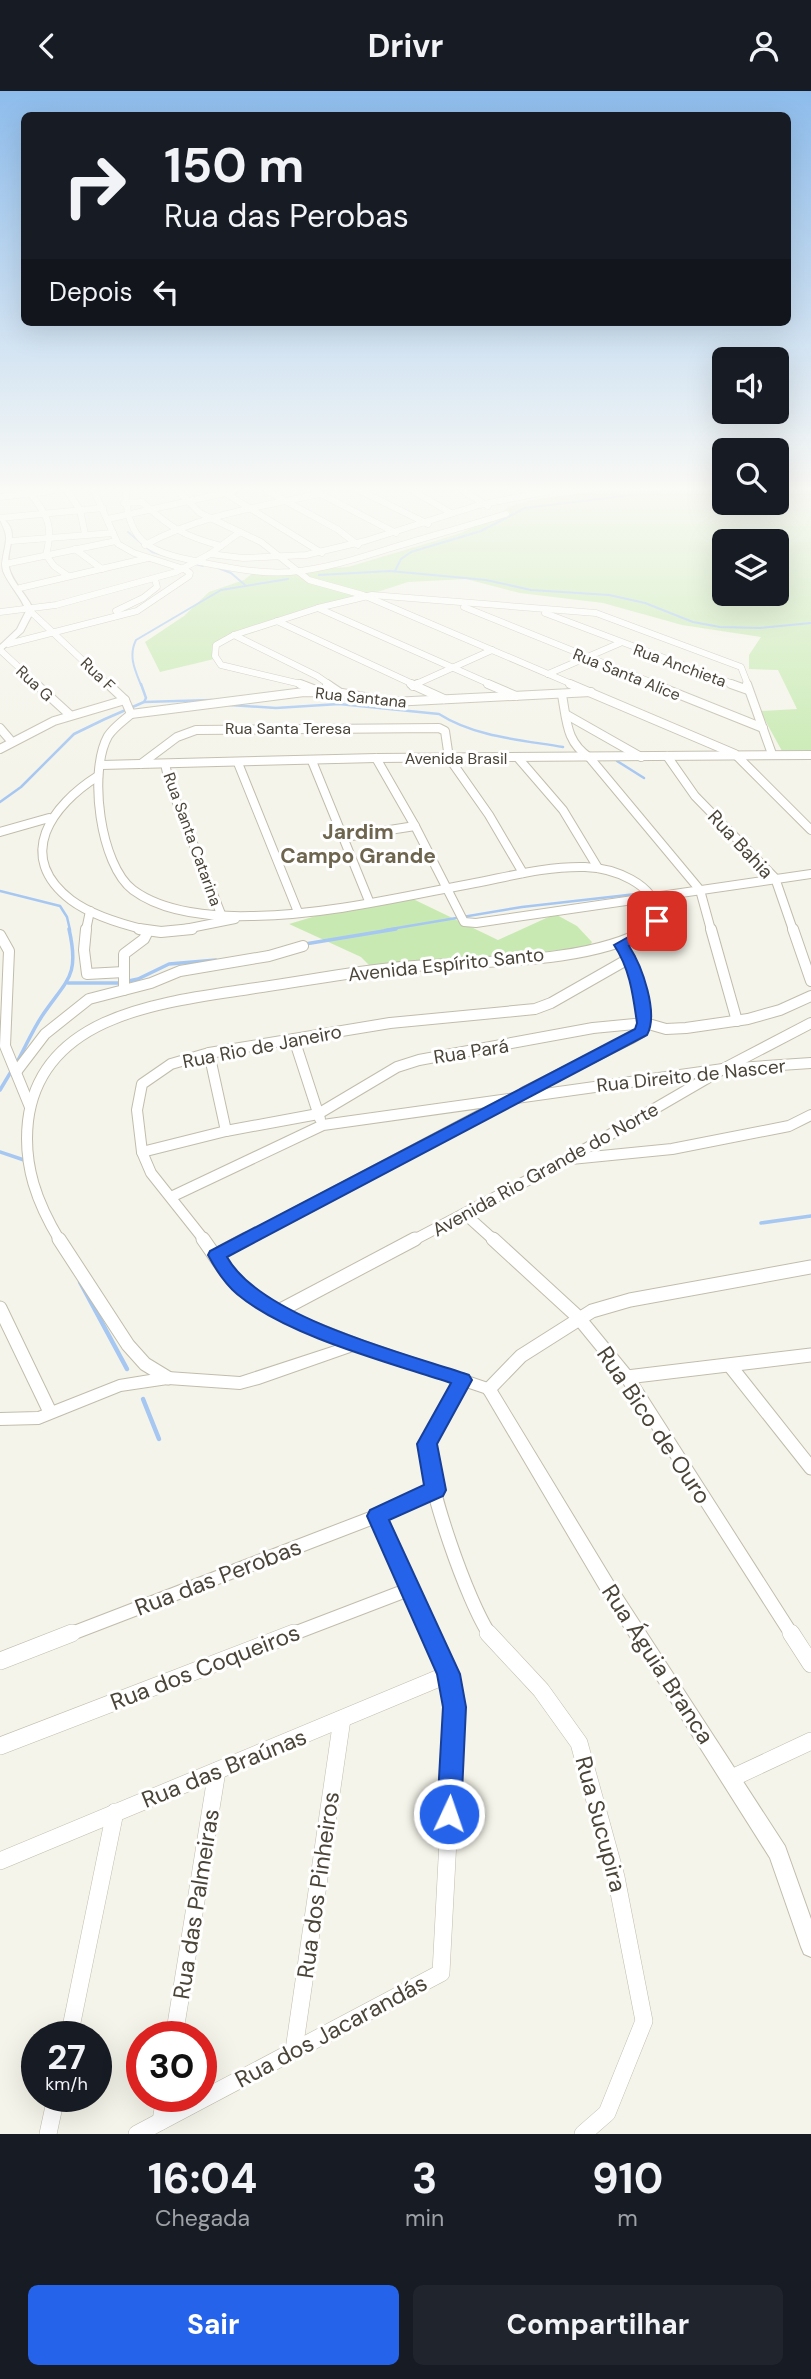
<!DOCTYPE html>
<html lang="pt">
<head>
<meta charset="utf-8">
<style>
  body { margin:0; font-family:"DM Sans",sans-serif; background:#20242c; color:#f1f3f6; height:100vh; display:flex; flex-direction:column; font-size:26px; white-space:nowrap }
  * { box-sizing:border-box; margin:0 }
  p { font-size:23px; color:#9ea1a6 }
  .icon { flex:none; width:38px; height:38px; fill:none; stroke:currentColor; stroke-width:2; stroke-linecap:round; stroke-linejoin:round }
  .map { position:relative; height:2043px; overflow:hidden }
  .panel { display:flex; flex-direction:column; background:#171b24; flex:1 }
  .panel>* { flex:none }
  .top-card { position:absolute; left:21px; top:21px; width:770px; height:214px; border-radius:10px; box-shadow:0 7px 28px #0002; background:#171b24; color:#f1f3f6; overflow:hidden }
  .fabs { position:absolute; left:712px; top:256px; display:grid; gap:14px }
  .fabs a { display:grid; place-items:center; width:77px; height:77px; border-radius:10px; background:#171b24; box-shadow:0 7px 28px #0002; font-size:35px }
  .speed { position:absolute; left:21px; top:1930px; display:flex; gap:14px; font-size:35px; font-weight:700; text-align:center }
  .speed>* { display:grid; place-content:center; width:91px; height:91px; border-radius:50%; background:#171b24; box-shadow:0 7px 28px #0002; line-height:1 }
  .speed small { font-size:18px; font-weight:400 }
  .speed .limit { border:10px solid #d22; background:#fff; color:#111 }
  .pin { position:absolute; display:grid; place-items:center; width:60px; height:60px; color:#fff; margin:-30px; border-radius:14px; box-shadow:0 4px 10px #0006 }
  .me { position:absolute; width:77px; margin:-38px; rotate:3deg; stroke-linejoin:round; filter:drop-shadow(0 0 5px #0008) }
  .turn { display:flex; align-items:center; gap:24px; height:147px; padding:0 28px; font-size:32px }
  .turn .icon { width:91px; height:91px; stroke-width:2.5 }
  .turn b { display:block; font-size:49px; line-height:60px }
  .then { display:flex; align-items:center; height:66px; padding:0 28px; background:#0003; gap:14px; font-size:26px }
  .eta { display:flex; justify-content:space-evenly; align-items:center; height:119px; text-align:center }
  .eta b { font-size:42px; font-weight:700; line-height:49px }
  .action { display:flex; gap:14px; margin-top:auto; padding:14px 28px }
  .action a { flex:1; height:80px; border-radius:10px; background:#2563eb; color:#fff; font-size:28px; font-weight:700; line-height:80px; text-align:center }
  .action a+a { background:#20242c; color:#f1f3f6 }
  header { display:flex; justify-content:space-between; align-items:center; height:91px; padding:0 28px; background:#171b24; font-size:32px; font-weight:700 }
  .map>svg:first-child { display:block }
</style>
</head>
<body>
<header><svg class="icon" aria-label="back" viewBox="0 0 24 24"><path d="M15 5l-7 7 7 7"/></svg>Drivr<svg class="icon" aria-label="person" viewBox="0 0 24 24"><circle cx="12" cy="8" r="4"/><path d="M4 21q1-7 8-7t8 7"/></svg></header>
<div class="map">
<svg width="811" height="2043" viewBox="0 0 811 2043">
  <rect width="100%" height="100%" fill="#f5f4ea"/>
  <!-- green -->
  <g fill="#c8eab2" fill-rule="evenodd">
    <path d="M596 400H724V411H777V400H811V661L782 660 760 620 797 618 778 579 749 578V564L761 546 682 534 603 512 520 502 466 488 408 491 212 555 214 568 160 581 145 551 184 525 209 501 244 489 253 482 348 476 455 444 498 426 508 416 532 409ZM724 450H777V502H724Z"/>
    <polygon points="413,808 498,849 555,823 577,835 592,851 589,856 373,878 361,866 289,833 349,815"/>
  </g>
  <g fill="none" stroke-linecap="round" stroke-linejoin="round">
    <!-- stream-far3 -->
    <g stroke="#a6c7f2" stroke-width="2">
      <polyline points="128,441 152,461 203,475"/>
      <polyline points="218,477 231,482 245,494"/>
      <polyline points="395,480 401,468 411,461 481,440 525,417 665,400"/>
      <polyline points="319,484 390,480 486,489 531,499 609,504 645,512 693,531 720,536 760,537 811,532"/>
      <path d="M141 594C135 579 128 565 136 549L221 499 288 488"/>
    </g>
    <!-- stream-far2 -->
    <g stroke="#a6c7f2" stroke-width="2.5">
      <polyline points="141,593 146,607 144,611"/>
      <path d="M229 614 276 617 339 613 439 623C475 646 522 649 563 656"/>
      <polyline points="617,670 644,687"/>
      <polyline points="0,711 21,696 74,643 105,628 144,611 212,609"/>
      <polyline points="0,800 60,815 67,826 70,839"/>
      <polyline points="385,839 522,816 645,802"/>
    </g>
    <!-- stream-far1 -->
    <g stroke="#a6c7f2" stroke-width="3.5">
      <polyline points="305,853 396,838"/>
      <polyline points="68,892 119,892 138,888 169,873 216,869"/>
      <path d="M16 973C25 957 32 940 42 925 67 888 80 886 69 838"/>
      <polyline points="0,999 12,979"/>
      <polyline points="0,1061 24,1069"/>
      <polyline points="761,1132 811,1125"/>
    </g>
    <!-- stream -->
    <g stroke="#a6c7f2" stroke-width="4.5">
      <polyline points="80,1191 127,1278"/>
      <polyline points="143,1308 159,1348"/>
    </g>
    <defs>
      <g id="minor-far4">
        <path d="M29 400C47 425 54 433 46 464L54 475 68 485"/>
        <polyline points="67,400 80,419 85,443"/>
        <polyline points="94,400 118,453 134,462 184,478"/>
        <path d="M126 400C126 454 154 462 200 471 230 477 259 483 290 481 324 478 356 468 388 458 428 446 467 435 506 423"/>
        <polyline points="178,400 200,422 261,451 309,489 363,504 574,594"/>
        <polyline points="222,400 322,462"/>
        <polyline points="267,400 337,438 358,454"/>
        <polyline points="315,400 396,442"/>
        <polyline points="361,400 428,433"/>
        <polyline points="413,400 451,422"/>
        <polyline points="463,400 488,415"/>
        <polyline points="0,406 52,400"/>
        <path d="M124 412 142 411C170 437 184 445 221 455"/>
        <polyline points="0,427 103,417"/>
        <polyline points="108,428 234,400"/>
        <polyline points="11,450 113,442"/>
        <path d="M145 454C200 424 259 416 319 403"/>
        <polyline points="75,458 102,478"/>
        <polyline points="210,463 243,467 306,464 365,450 479,414 550,400"/>
        <polyline points="5,473 116,450"/>
        <polyline points="20,497 148,467"/>
        <polyline points="464,516 658,594"/>
        <polyline points="318,517 492,594"/>
        <polyline points="30,520 109,594"/>
        <polyline points="116,520 143,507 157,496 155,488"/>
        <polyline points="0,521 56,514 176,481 210,463 240,441"/>
        <polyline points="545,522 736,594"/>
        <polyline points="277,530 415,594"/>
        <polyline points="234,544 317,585 330,594"/>
        <polyline points="8,553 137,520 189,485 190,482 184,478"/>
        <polyline points="0,559 38,594"/>
        <polyline points="548,583 620,552"/>
        <polyline points="305,594 221,574 215,565 216,554 234,544 318,517 372,504 596,522 741,576 748,594"/>
        <polyline points="414,594 492,559"/>
      </g>
      <g id="minor-far3">
        <polyline points="36,593 70,624"/>
        <polyline points="108,593 125,609 131,623"/>
        <polyline points="300,593 321,601"/>
        <polyline points="327,593 339,601"/>
        <polyline points="411,593 444,608"/>
        <polyline points="488,593 516,605"/>
        <polyline points="570,593 735,663 811,739"/>
        <polyline points="653,593 763,637"/>
        <polyline points="731,593 748,599"/>
        <polyline points="747,593 772,663"/>
        <polyline points="413,595 418,593"/>
        <path d="M562 604C567 631 566 651 590 667L700 799 711 839"/>
        <path d="M131 623C123 630 114 636 108 645 88 681 100 774 133 799 164 822 214 826 251 825 326 824 401 806 475 792 511 785 548 775 585 776 613 777 655 792 658 824L646 839"/>
        <polyline points="131,623 304,601 342,602 392,611 591,601"/>
        <polyline points="567,624 641,666"/>
        <polyline points="0,637 12,651"/>
        <polyline points="0,658 54,630 125,609"/>
        <polyline points="667,665 695,705 775,787 793,839"/>
        <polyline points="376,667 415,735 464,831 476,832 811,783"/>
        <polyline points="519,668 563,719 598,777"/>
        <polyline points="312,670 369,810"/>
        <polyline points="238,672 298,821"/>
        <polyline points="141,673 177,646 196,639 439,637 445,640 449,667 489,724 523,782"/>
        <polyline points="165,673 170,694 221,823"/>
        <polyline points="101,674 376,667 811,664"/>
        <path d="M98 685C52 714 14 765 71 809 91 824 121 833 146 839"/>
        <polyline points="0,741 49,727"/>
        <polyline points="345,746 415,735"/>
        <polyline points="86,839 90,820"/>
        <polyline points="180,839 235,828"/>
      </g>
      <g id="minor-far2">
        <polyline points="86,838 84,859 87,883 124,881"/>
        <polyline points="139,838 161,841 192,838"/>
        <polyline points="711,838 737,930"/>
        <polyline points="793,838 811,890"/>
        <polyline points="0,844 9,860 5,955 30,1016"/>
        <polyline points="626,861 635,879 645,932"/>
        <polyline points="124,899 124,863 144,848 148,840"/>
        <polyline points="294,948 320,1028"/>
        <polyline points="209,962 226,1040"/>
        <polyline points="16,981 45,943 89,908 151,892 180,880 269,865 303,855"/>
        <polyline points="524,1001 630,948 642,941 645,932"/>
        <polyline points="142,1061 226,1040 318,1023 397,976 419,969 593,937 645,932 666,938 686,937 748,928 780,919 811,905"/>
        <polyline points="571,1068 672,1058 789,1035 811,1024"/>
        <polyline points="171,1106 323,1034 723,978 811,972"/>
        <polyline points="465,1123 495,1150"/>
        <path d="M60 1150C37 1112 23 1075 28 1030 41 923 164 911 249 898 300 891 350 881 401 876 476 869 584 875 649 838"/>
        <polyline points="205,1150 151,1082 142,1061 137,1019 142,993 171,973 209,962 390,932 535,918 551,912 630,867"/>
        <polyline points="242,1150 510,1008"/>
        <polyline points="412,1150 568,1068 723,978 811,932"/>
      </g>
      <g id="minor-far1">
        <polyline points="59,1148 128,1254 145,1273 168,1287"/>
        <polyline points="203,1148 226,1181 243,1198 277,1221 415,1148"/>
        <polyline points="493,1148 578,1226 627,1286 792,1544"/>
        <polyline points="216,1164 246,1148"/>
        <polyline points="0,1217 50,1321"/>
        <polyline points="731,1276 811,1377"/>
        <polyline points="627,1286 811,1264"/>
        <path d="M463 1289C456 1301 428 1345 427 1355 426 1393 468 1512 490 1544"/>
        <polyline points="489,1298 521,1265 592,1220 630,1209 811,1176"/>
        <polyline points="377,1425 431,1544"/>
        <polyline points="68,1544 377,1425 435,1399"/>
        <polyline points="290,1544 410,1498"/>
      </g>
      <g id="minor">
        <polyline points="488,1542 541,1599 579,1652 616,1786 644,1930 607,2022 583,2043"/>
        <polyline points="791,1542 811,1573"/>
        <polyline points="0,1570 72,1542"/>
        <polyline points="0,1655 294,1542"/>
        <polyline points="732,1687 811,1650"/>
        <polyline points="0,1770 449,1583"/>
        <polyline points="69,1946 115,1721"/>
        <polyline points="174,1946 217,1680"/>
        <polyline points="294,1959 342,1628"/>
        <polyline points="161,2030 165,2006"/>
        <polyline points="48,2043 56,2006"/>
        <polyline points="137,2043 441,1882 455,1616 449,1583 430,1542"/>
      </g>
      <g id="tertiary">
        <path d="M0 425C23 441 5 456 9 476 12 492 28 504 34 520L23 541 0 561V554L17 538 26 520C21 505 9 495 3 480 0 469 6 458 6 447 6 438 0 433 0 425Z"/>
        <polygon points="277,1216 361,1249 494,1294 613,1490 785,1755 811,1828 811,1866 804,1863 801,1856 770,1767 601,1500 484,1302 356,1259 259,1293 240,1298 168,1293 121,1300 39,1333 0,1334 0,1322 38,1321 119,1289 168,1281 240,1286 341,1253 272,1225 270,1221 272,1217"/>
      </g>
    </defs>
    <!-- minor-far4 casing -->
    <use href="#minor-far4" stroke="#c1bdac" stroke-width="7"/>
    <!-- minor-far3 casing -->
    <use href="#minor-far3" stroke="#c1bdac" stroke-width="10"/>
    <!-- minor-far2 casing -->
    <use href="#minor-far2" stroke="#c1bdac" stroke-width="12"/>
    <!-- minor-far1 casing -->
    <use href="#minor-far1" stroke="#c1bdac" stroke-width="15"/>
    <!-- minor casing -->
    <use href="#minor" stroke="#c1bdac" stroke-width="18"/>
    <!-- tertiary casing -->
    <use href="#tertiary" stroke="#c1bdac" stroke-width="2"/>
    <!-- minor-far4 -->
    <use href="#minor-far4" stroke="#fff" stroke-width="6"/>
    <!-- minor-far3 -->
    <use href="#minor-far3" stroke="#fff" stroke-width="8"/>
    <!-- minor-far2 -->
    <use href="#minor-far2" stroke="#fff" stroke-width="10"/>
    <!-- minor-far1 -->
    <use href="#minor-far1" stroke="#fff" stroke-width="13"/>
    <!-- minor -->
    <use href="#minor" stroke="#fff" stroke-width="17"/>
    <!-- tertiary -->
    <use href="#tertiary" fill="#fff" fill-rule="evenodd"/>
  </g>
  <!-- sky -->
  <linearGradient id="sky" x2="0" y2="1"><stop stop-color="#8dbcec"/><stop offset="0.58" stop-color="#fafaf6"/><stop offset="1" stop-color="#fafaf6" stop-opacity="0"/></linearGradient>
  <rect width="811" height="686" fill="url(#sky)"/>
  <!-- route -->
  <path fill="#2563eb" stroke="#184099" stroke-width="2" d="M657 826 661 827V833L649 846 629 855C642 875 659 922 647 944L227 1166C261 1227 404 1262 469 1284L472 1289 437 1353 446 1399 443 1405 389 1429 460 1583 466 1616 461 1723 458 1731 449 1734 441 1731 437 1723 443 1616 437 1583 367 1425 370 1419 424 1394 417 1353 451 1292C388 1271 287 1245 237 1203 224 1192 216 1179 208 1164L210 1160 635 938 637 932C633 904 630 878 614 854L639 840Z"/>
  <g text-anchor="middle" stroke-width="6" stroke-linejoin="round" paint-order="stroke">
    <!-- far-street labels -->
    <g font-size="16" fill="#4a4538" stroke="#fff">
      <text transform="translate(680 574) rotate(20)" y="6">Rua Anchieta</text>
      <text transform="translate(98 583) rotate(44)" y="6">Rua F</text>
      <text transform="translate(627 583) rotate(22)" y="6">Rua Santa Alice</text>
      <text transform="translate(35 592) rotate(43)" y="6">Rua G</text>
      <text transform="translate(361 606) rotate(6)" y="6">Rua Santana</text>
      <text x="288" y="643">Rua Santa Teresa</text>
      <text x="456" y="673">Avenida Brasil</text>
      <text transform="translate(193 748) rotate(70)" y="6">Rua Santa Catarina</text>
    </g>
    <!-- street labels -->
    <g font-size="19" fill="#4a4538" stroke="#fff">
      <text transform="translate(741 753) rotate(47)" y="7">Rua Bahia</text>
      <text transform="translate(446 873) rotate(-6)" y="7">Avenida Espírito Santo</text>
      <text transform="translate(262 955) rotate(-11)" y="7">Rua Rio de Janeiro</text>
      <text transform="translate(471 960) rotate(-9)" y="7">Rua Pará</text>
      <text transform="translate(691 984) rotate(-6)" y="7">Rua Direito de Nascer</text>
      <text transform="translate(545 1078) rotate(-29)" y="7">Avenida Rio Grande do Norte</text>
    </g>
    <!-- far-district labels -->
    <g font-size="21" font-weight="bold" fill="#6d654e" stroke="#fff">
      <text x="358" y="748">Jardim<tspan x="358" dy="24">Campo Grande</tspan></text>
    </g>
    <!-- near-street labels -->
    <g font-size="23" fill="#4a4538" stroke="#fff">
      <text transform="translate(654 1334) rotate(56)" y="8">Rua Bico de Ouro</text>
      <text transform="translate(218 1486) rotate(-21)" y="8">Rua das Perobas</text>
      <text transform="translate(658 1573) rotate(57)" y="8">Rua Águia Branca</text>
      <text transform="translate(205 1576) rotate(-21)" y="8">Rua dos Coqueiros</text>
      <text transform="translate(224 1677) rotate(-22)" y="8">Rua das Braúnas</text>
      <text transform="translate(601 1733) rotate(75)" y="8">Rua Sucupira</text>
      <text transform="translate(318 1794) rotate(-82)" y="8">Rua dos Pinheiros</text>
      <text transform="translate(196 1813) rotate(-81)" y="8">Rua das Palmeiras</text>
      <text transform="translate(331 1940) rotate(-28)" y="8">Rua dos Jacarandás</text>
    </g>
  </g>
</svg>
<div class="fabs">
<a><svg class="icon" aria-label="sound" viewBox="0 0 24 24"><path d="M4 9h4l5-4v14l-5-4H4zM17 9q2 3 0 6"/></svg></a>
<a><svg class="icon" aria-label="search" viewBox="0 0 24 24"><circle cx="10" cy="10" r="6"/><path d="M15 15l6 6"/></svg></a>
<a><svg class="icon" aria-label="layers" viewBox="0 0 24 24"><path d="M12 4l9 5-9 5-9-5zM3 14l9 5 9-5"/></svg></a>
</div>
<div class="speed"><div>27<small>km/h</small></div><div class="limit">30</div></div>
<div class="pin" style="left:657px;top:830px;background:#d93025"><svg class="icon" aria-label="arrive" viewBox="0 0 24 24"><path d="M6 21V4h12l-3 4 3 4H6"/></svg></div>
<svg class="me" style="left:449px;top:1723px" viewBox="-20 -20 40 40"><circle r="17" fill="#2563eb" stroke="#fff" stroke-width="3"/><path d="M0-11L8 9 0 5-8 9z" fill="#fff"/></svg>
<div class="top-card">
<div class="turn"><svg class="icon" aria-label="right" viewBox="0 0 24 24"><path d="M7 20v-9h11M14 6l5 5-5 5"/></svg><div><b>150 m</b>Rua das Perobas</div></div>
<div class="then">Depois<svg class="icon" aria-label="left" viewBox="0 0 24 24"><path d="M17 20v-9H6M10 6l-5 5 5 5"/></svg></div>
</div>
</div>
<section class="panel">
<div class="eta">
<div><b>16:04</b><p>Chegada</p></div>
<div><b>3</b><p>min</p></div>
<div><b>910</b><p>m</p></div>
</div>
<div class="action"><a>Sair</a><a>Compartilhar</a></div>
</section>
</body>
</html>
